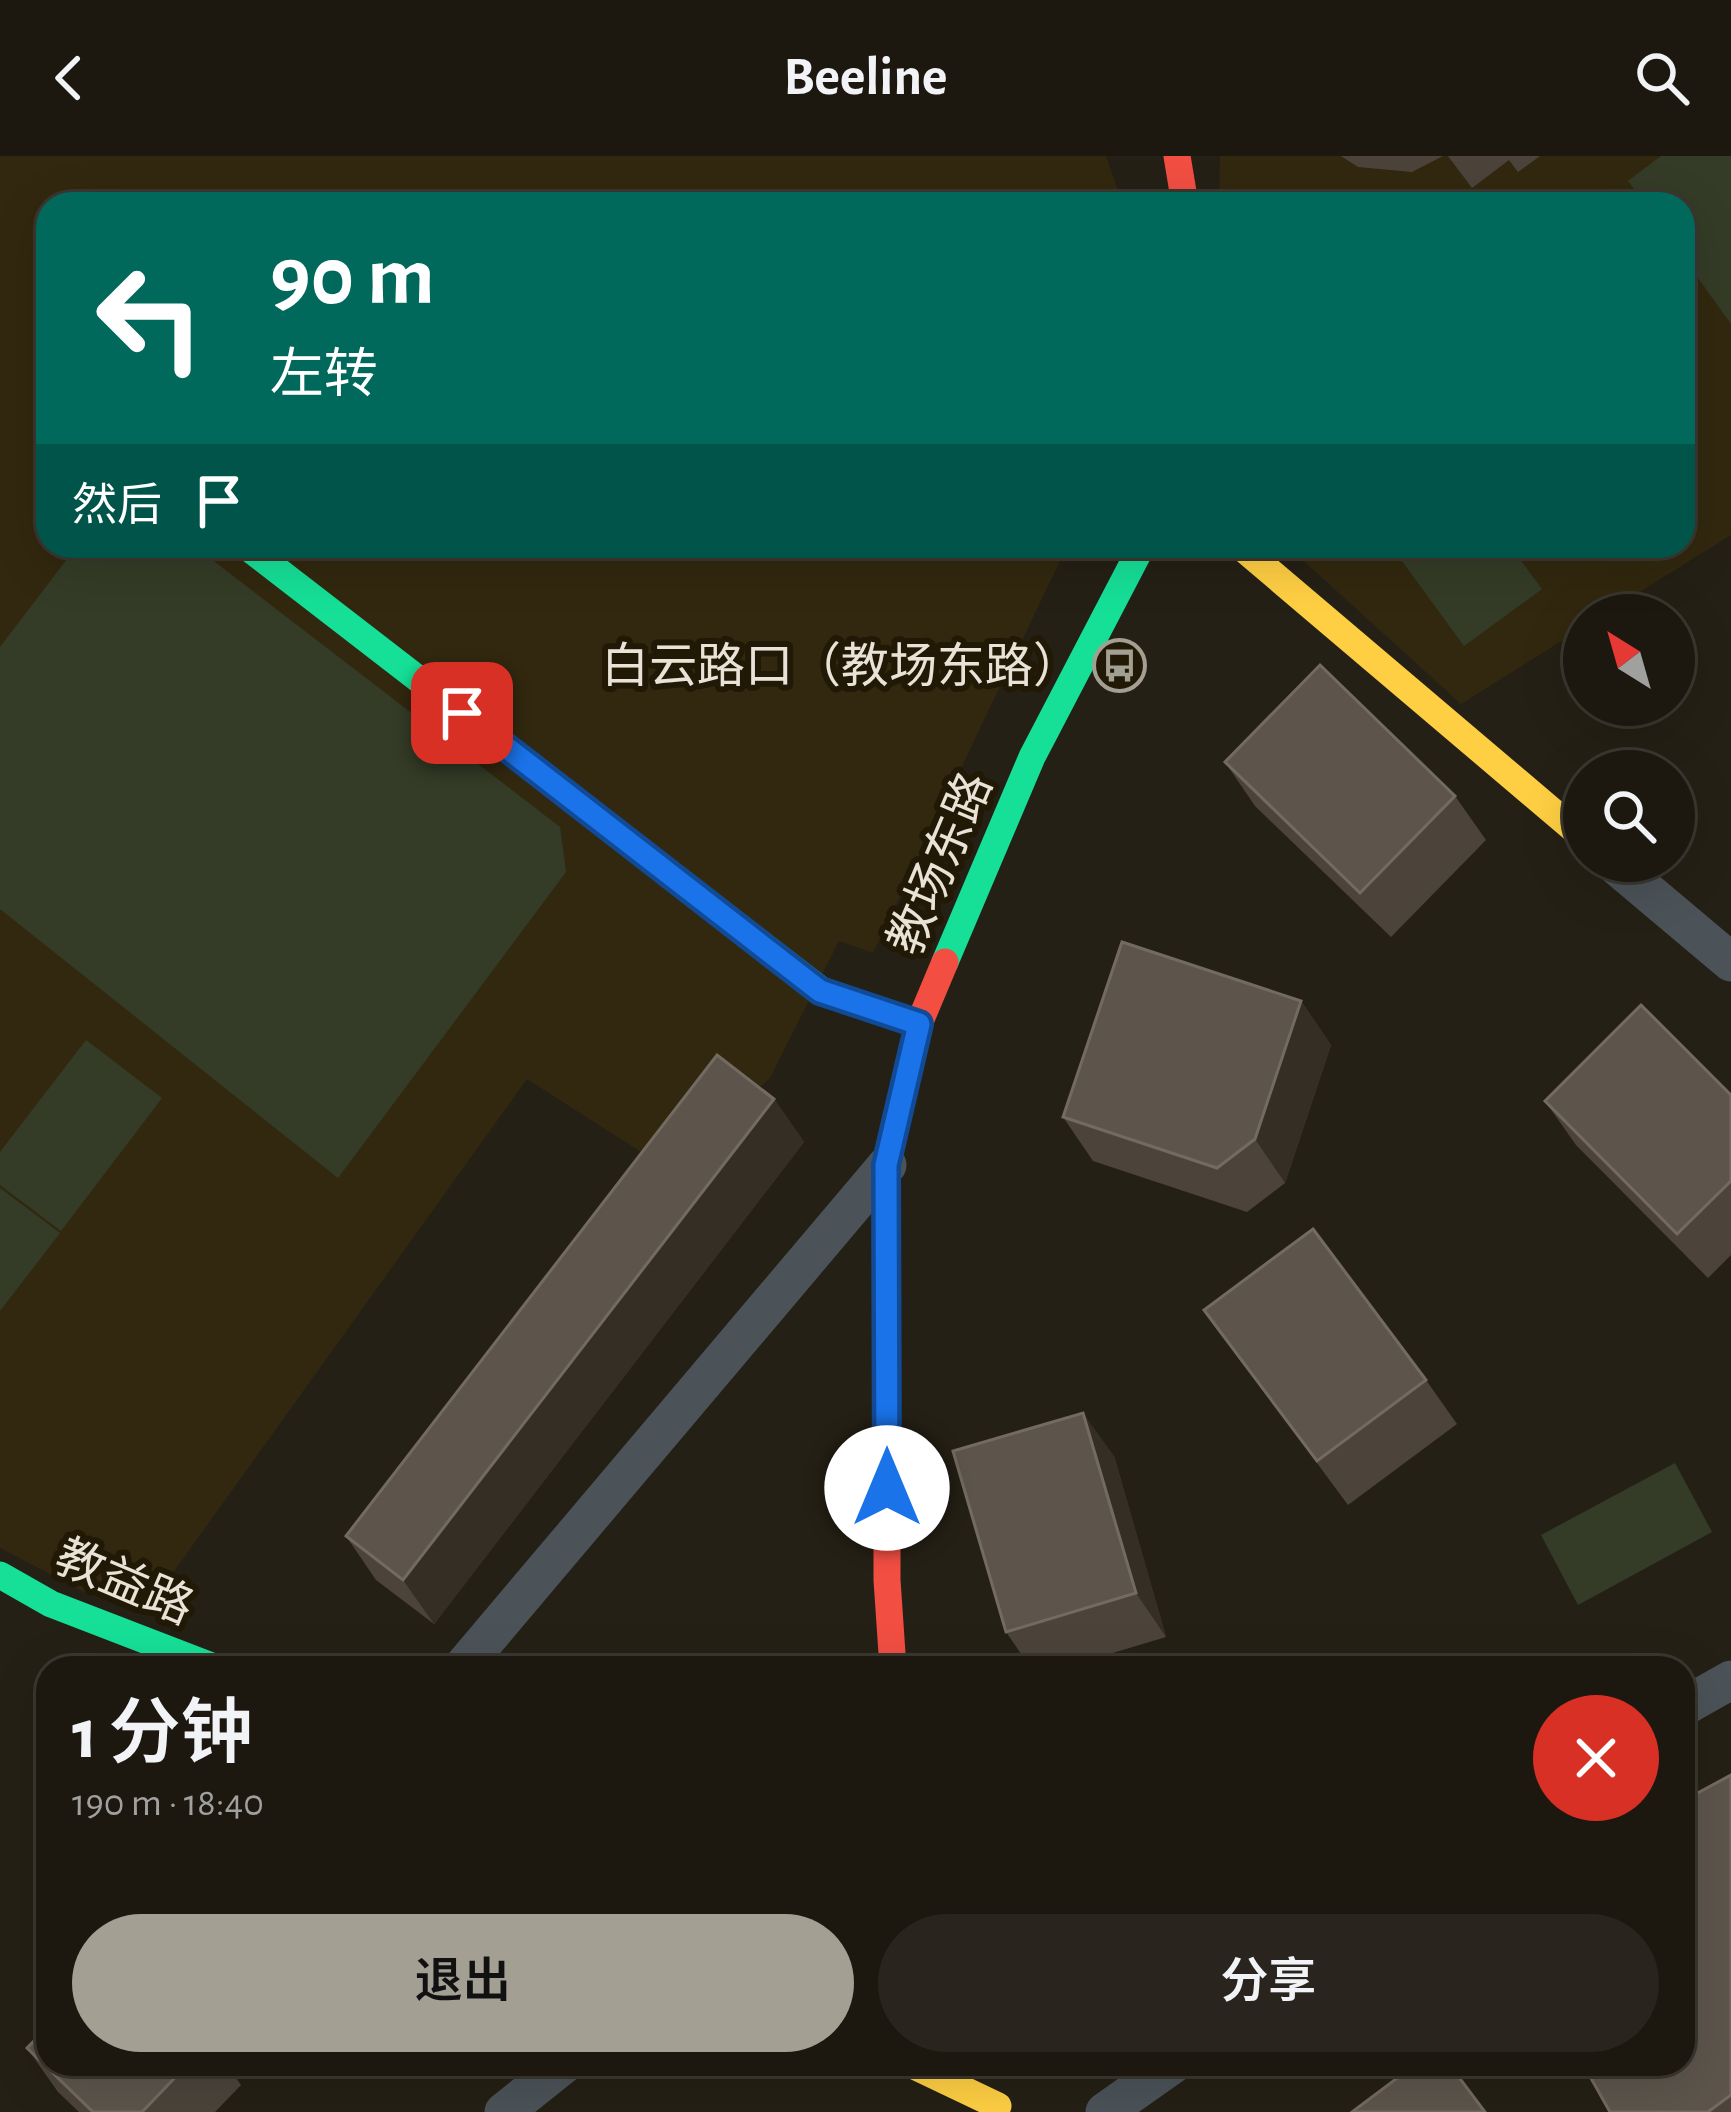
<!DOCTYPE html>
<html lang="zh">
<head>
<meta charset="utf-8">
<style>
  body { margin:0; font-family:"Alegreya Sans","Noto Sans SC",sans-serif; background:#29251e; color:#f1f3f6; height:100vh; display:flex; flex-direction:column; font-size:45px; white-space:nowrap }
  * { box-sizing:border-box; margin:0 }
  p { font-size:39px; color:#a0a09f }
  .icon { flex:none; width:66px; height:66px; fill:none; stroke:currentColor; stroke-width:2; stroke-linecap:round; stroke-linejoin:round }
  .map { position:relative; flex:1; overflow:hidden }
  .sheet { position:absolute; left:36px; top:1500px; width:1659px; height:420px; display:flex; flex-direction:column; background:#1c1810; border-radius:36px; box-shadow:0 12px 48px #0002,0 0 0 3px #3a3730 }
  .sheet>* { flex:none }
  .top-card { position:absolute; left:36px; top:36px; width:1659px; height:366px; border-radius:36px; box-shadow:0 12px 48px #0002,0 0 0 3px #3a3730; background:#00695c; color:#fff; overflow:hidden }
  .needle { width:78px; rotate:323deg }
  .tools { position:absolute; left:1563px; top:438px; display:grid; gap:24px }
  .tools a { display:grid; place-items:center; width:132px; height:132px; border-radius:50%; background:#1c1810; box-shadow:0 12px 48px #0002,0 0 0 3px #3a3730; font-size:60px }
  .pin { position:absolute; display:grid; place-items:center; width:102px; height:102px; color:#fff; margin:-51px; border-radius:24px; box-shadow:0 6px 18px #0006 }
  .me { position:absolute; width:132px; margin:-66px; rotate:0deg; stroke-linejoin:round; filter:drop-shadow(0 0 9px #0008) }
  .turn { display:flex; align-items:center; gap:42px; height:252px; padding:0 36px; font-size:54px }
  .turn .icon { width:156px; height:156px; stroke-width:2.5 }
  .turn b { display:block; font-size:84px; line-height:102px }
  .then { display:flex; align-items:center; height:114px; padding:0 36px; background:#0003; gap:24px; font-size:45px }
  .round { display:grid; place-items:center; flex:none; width:126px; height:126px; border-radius:63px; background:#29251e }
  .headline { display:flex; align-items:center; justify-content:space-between; height:204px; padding:0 36px }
  h1 { font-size:72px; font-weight:600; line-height:90px }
  .button { display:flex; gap:24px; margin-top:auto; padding:24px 36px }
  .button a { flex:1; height:138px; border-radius:72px; background:#a49f93; color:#111; font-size:48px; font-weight:600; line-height:138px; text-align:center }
  .button a+a { background:#29251e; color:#f1f3f6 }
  header { display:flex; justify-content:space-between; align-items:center; height:156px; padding:0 36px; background:#1c1810; font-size:54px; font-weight:600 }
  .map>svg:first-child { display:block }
</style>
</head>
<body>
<header><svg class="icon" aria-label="back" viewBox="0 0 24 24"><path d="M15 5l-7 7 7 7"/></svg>Beeline<svg class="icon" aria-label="search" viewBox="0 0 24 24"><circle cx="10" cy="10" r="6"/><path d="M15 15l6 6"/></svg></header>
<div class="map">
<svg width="1731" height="1956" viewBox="0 0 1731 1956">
  <rect width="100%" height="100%" fill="#252015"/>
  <!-- built -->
  <g fill="#32280f">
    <polygon points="0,0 1106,0 1123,48 48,48 48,390 1067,390 873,797 839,785 770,922 666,1012 527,923 147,1453 85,1436 0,1392"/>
    <polygon points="1220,0 1731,0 1731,379 1603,459 1584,459 1584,471 1461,548 1287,390 1683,390 1683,48 1219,48"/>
  </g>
  <!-- green -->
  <g fill="#343c27">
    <polygon points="1661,0 1731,0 1731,168 1683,101 1683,48 1645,48 1628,25"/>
    <polygon points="77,390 194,390 560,671 566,716 338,1022 0,753 0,491"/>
    <polygon points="1391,390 1510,390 1542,433 1464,490"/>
    <polygon points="86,884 162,942 61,1075 0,1029 0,996"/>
    <polygon points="0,1032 60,1077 0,1155"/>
    <polygon points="1675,1307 1712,1376 1578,1449 1541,1379"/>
  </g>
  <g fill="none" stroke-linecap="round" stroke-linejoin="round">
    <!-- street -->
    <g stroke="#4b5358" stroke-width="39">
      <polyline points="1611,705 1731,806"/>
      <polyline points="462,1512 887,1009"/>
      <polyline points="1683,1551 1731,1524"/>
      <polyline points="504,1956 564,1908"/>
      <polyline points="1105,1956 1173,1908"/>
    </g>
    <!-- fast -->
    <g stroke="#16e098" stroke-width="27">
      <polyline points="246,390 821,834 919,868"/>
      <polyline points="945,806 1032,601 1142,390"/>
      <polyline points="0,1419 51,1448 217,1512"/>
    </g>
    <!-- slow -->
    <g stroke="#ffcf43" stroke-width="27">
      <polyline points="1240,390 1584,682"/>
      <polyline points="910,1908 998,1950"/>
    </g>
    <!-- jam -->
    <g stroke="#f24e42" stroke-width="27">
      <polyline points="1177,0 1185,48"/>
      <polyline points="893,1512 887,1424 887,1009 919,868 945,806"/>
    </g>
  </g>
  <!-- wall -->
  <g fill="#4c443b">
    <polygon points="1341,0 1443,0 1412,16 1358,11"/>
    <polygon points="1448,0 1540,0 1518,16 1509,4 1472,32"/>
    <polygon points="1225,606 1455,640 1486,684 1391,781 1255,650"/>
    <polygon points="1301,845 1331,889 1285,1027 1247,1056 1093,1005 1063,961"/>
    <polygon points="1731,939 1731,1099 1708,1122 1576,989 1545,945"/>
    <polygon points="774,943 804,986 434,1468 376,1424 346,1380"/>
    <polygon points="1204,1154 1426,1224 1457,1268 1348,1349"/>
    <polygon points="1114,1300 1166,1481 1063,1512 1031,1512 1006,1476"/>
    <polygon points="1731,1619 1731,1956 1610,1956"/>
    <polygon points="27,1892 48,1908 226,1908 241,1929 215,1956 79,1956 58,1936"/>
  </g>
  <!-- shaded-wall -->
  <g fill="#352e25">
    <polygon points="1301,845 1331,889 1285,1027 1255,983"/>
    <polygon points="774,943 804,986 434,1468 403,1424"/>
    <polygon points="1083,1257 1114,1300 1166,1481 1136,1437"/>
  </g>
  <!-- building -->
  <g fill="#5d554c" stroke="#736b61" stroke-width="3">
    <polygon points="1320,509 1455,640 1360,737 1225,606"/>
    <polygon points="1122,786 1301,845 1255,983 1217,1012 1063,961"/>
    <polygon points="1641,849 1731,939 1731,1025 1677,1078 1545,945"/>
    <polygon points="717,899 774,943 403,1424 346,1380"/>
    <polygon points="1313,1073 1426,1224 1317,1305 1204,1154"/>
    <polygon points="1083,1257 1136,1437 1006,1476 953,1295"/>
    <polygon points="1731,1619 1731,1939 1708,1956 1610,1956 1583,1908 1683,1908 1683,1645"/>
    <polygon points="48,1871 48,1908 188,1908 142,1956 93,1956 27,1892"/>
    <polygon points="1416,1908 1449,1908 1485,1956 1352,1956"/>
  </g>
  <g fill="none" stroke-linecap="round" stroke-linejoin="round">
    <defs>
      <polyline id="route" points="462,557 820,835 919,868 886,1009 887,1332"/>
    </defs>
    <!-- route casing -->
    <use href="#route" stroke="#114b97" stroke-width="30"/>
    <!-- route -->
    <use href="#route" stroke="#1a73e8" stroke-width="21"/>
  </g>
  <!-- icons -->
  <defs>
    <symbol id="bus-ring" viewBox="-11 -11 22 22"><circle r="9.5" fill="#211906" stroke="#a49f93" stroke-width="1.5"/><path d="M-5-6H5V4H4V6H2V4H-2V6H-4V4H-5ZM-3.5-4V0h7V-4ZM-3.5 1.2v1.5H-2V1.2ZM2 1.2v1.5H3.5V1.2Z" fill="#a49f93"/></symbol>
  </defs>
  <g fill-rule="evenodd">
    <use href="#bus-ring" x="1090" y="480" width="59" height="59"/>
  </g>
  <g text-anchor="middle" stroke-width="12" stroke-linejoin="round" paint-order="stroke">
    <!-- poi labels -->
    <g font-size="48" fill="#e9e3d7" stroke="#211906" text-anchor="end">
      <text x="1081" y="526">白云路口（教场东路）</text>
    </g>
    <!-- street labels -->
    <g font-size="48" fill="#e9e3d7" stroke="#211906">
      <text transform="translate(939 707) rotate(-67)" y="17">教场东路</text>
      <text transform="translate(125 1425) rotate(23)" y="17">教益路</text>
    </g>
  </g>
</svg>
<div class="tools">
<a><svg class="needle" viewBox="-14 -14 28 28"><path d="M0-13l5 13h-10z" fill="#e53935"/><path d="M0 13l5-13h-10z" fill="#a0a09f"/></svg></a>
<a><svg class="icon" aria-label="search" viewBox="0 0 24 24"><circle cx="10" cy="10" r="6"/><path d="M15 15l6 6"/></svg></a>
</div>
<div class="pin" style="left:462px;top:557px;background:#d93025"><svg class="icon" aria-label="arrive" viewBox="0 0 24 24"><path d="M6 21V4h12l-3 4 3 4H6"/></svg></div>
<svg class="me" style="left:887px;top:1332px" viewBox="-20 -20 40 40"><circle r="19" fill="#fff"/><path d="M0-13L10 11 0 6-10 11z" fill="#1a73e8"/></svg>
<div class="top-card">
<div class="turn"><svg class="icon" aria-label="left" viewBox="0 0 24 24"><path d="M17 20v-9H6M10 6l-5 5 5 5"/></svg><div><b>90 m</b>左转</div></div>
<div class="then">然后<svg class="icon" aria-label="arrive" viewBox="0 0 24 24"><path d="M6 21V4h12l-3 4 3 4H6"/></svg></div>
</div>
<section class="sheet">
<div class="headline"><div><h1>1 分钟</h1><p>190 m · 18:40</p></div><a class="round" style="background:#d93025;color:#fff"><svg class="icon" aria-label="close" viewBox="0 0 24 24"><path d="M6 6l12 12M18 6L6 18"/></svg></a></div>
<div class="button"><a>退出</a><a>分享</a></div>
</section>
</div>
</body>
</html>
